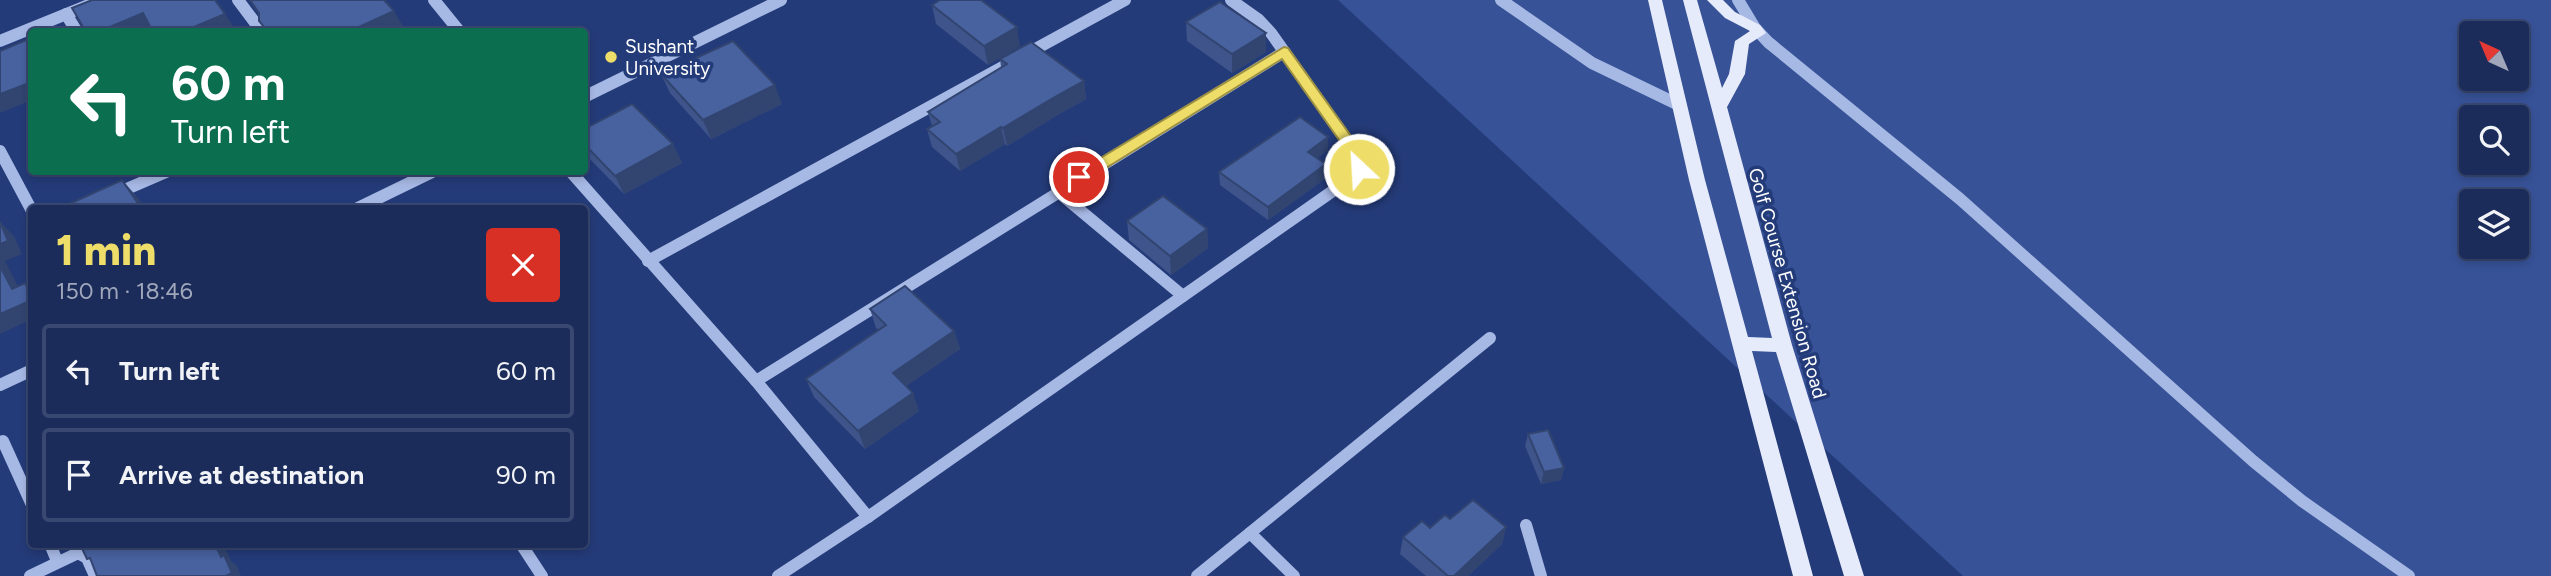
<!DOCTYPE html>
<html lang="en">
<head>
<meta charset="utf-8">
<style>
  body { margin:0; font-family:Figtree,sans-serif; background:#283864; color:#f1f3f6; height:100vh; display:flex; flex-direction:column; font-size:26px; white-space:nowrap }
  * { box-sizing:border-box; margin:0 }
  p { font-size:23px; color:#a0a7bb }
  .icon { flex:none; width:38px; height:38px; fill:none; stroke:currentColor; stroke-width:2; stroke-linecap:round; stroke-linejoin:round }
  .map { position:relative; flex:1; overflow:hidden }
  .panel { position:absolute; left:28px; top:205px; width:560px; height:343px; display:flex; flex-direction:column; background:#1b2c5b; border-radius:7px; box-shadow:0 4px 10px #0003,0 0 0 2px #394871 }
  .panel>* { flex:none }
  .top-card { position:absolute; left:28px; top:28px; width:560px; height:147px; border-radius:7px; box-shadow:0 4px 10px #0003,0 0 0 2px #394871; background:#0b6e4f; color:#fff; overflow:hidden }
  .needle { width:46px; rotate:316deg }
  .buttons { position:absolute; left:2459px; top:21px; display:grid; gap:14px }
  .buttons a { display:grid; place-items:center; width:70px; height:70px; border-radius:7px; background:#1b2c5b; box-shadow:0 4px 10px #0003,0 0 0 2px #394871; font-size:35px }
  .pin { position:absolute; display:grid; place-items:center; width:60px; height:60px; color:#fff; margin:-30px; border:4px solid #fff; border-radius:50%; box-shadow:0 2px 7px #0007 }
  .me { position:absolute; width:77px; margin:-38px; rotate:335deg; stroke-linejoin:round; filter:drop-shadow(0 0 5px #0008) }
  .turn { display:flex; align-items:center; gap:24px; height:147px; padding:0 28px; font-size:32px }
  .turn .icon { width:91px; height:91px; stroke-width:2.5 }
  .turn b { display:block; font-size:49px; line-height:60px }
  .round { display:grid; place-items:center; flex:none; width:74px; height:74px; border-radius:7px; background:#283864 }
  .headline { display:flex; align-items:center; justify-content:space-between; height:119px; padding:0 28px }
  h1 { font-size:42px; font-weight:800; line-height:52px; color:#eede69 }
  ul { padding:0; list-style:none }
  li { display:flex; align-items:center; gap:21px; height:94px; margin:0 14px 10px; padding:0 14px; border:4px solid #394871; border-radius:7px }
  li div { flex:1 }
  li b { display:block; font-size:26px }
  li em { font-style:normal }
  .map>svg:first-child { display:block }
</style>
</head>
<body>
<div class="map">
<svg width="2551" height="576" viewBox="0 0 2551 576">
  <rect width="100%" height="100%" fill="#243b79"/>
  <!-- green -->
  <path fill="#375297" fill-rule="evenodd" d="M1338 0H2551V576H1963ZM2471 33H2516V79H2471ZM2471 117H2516V163H2471ZM2471 201H2516V247H2471Z"/>
  <g fill="none" stroke-linecap="round" stroke-linejoin="round">
    <!-- minor -->
    <g stroke="#a6b8e4" stroke-width="12">
      <polyline points="238,0 262,32"/>
      <polyline points="434,0 460,32"/>
      <polyline points="1501,0 1592,63 1679,105"/>
      <polyline points="1738,0 1755,28 1768,42 1960,199 2253,461 2302,501 2409,576"/>
      <polyline points="66,14 77,32"/>
      <polyline points="0,41 101,0"/>
      <polyline points="584,97 781,0"/>
      <polyline points="0,151 32,211"/>
      <polyline points="571,172 756,381 868,517"/>
      <polyline points="1057,191 1183,296"/>
      <polyline points="115,194 166,172"/>
      <polyline points="358,208 432,172"/>
      <polyline points="648,261 1125,0"/>
      <polyline points="756,381 1284,52"/>
      <polyline points="0,385 32,370"/>
      <polyline points="3,441 32,505"/>
      <polyline points="1526,525 1541,576"/>
      <polyline points="1250,533 1294,576"/>
      <polyline points="50,544 57,561"/>
      <polyline points="521,544 542,576"/>
      <polyline points="30,576 78,553 87,558 95,576"/>
      <polyline points="778,576 868,517 1357,174 1358,156 1271,33 1259,20 1231,0"/>
      <polyline points="1197,576 1490,338"/>
    </g>
    <!-- major -->
    <polygon fill="#e6ebfc" fill-rule="evenodd" points="1648,0 1662,0 1705,180 1748,337 1772,338 1683,0 1697,0 1722,88 1729,74 1735,41 1750,31 1725,18 1707,0 1723,0 1735,12 1760,25 1766,33 1749,44 1745,74 1727,107 1792,345 1864,576 1844,576 1776,352 1752,351 1813,576 1793,576 1689,180"/>
  </g>
  <!-- wall -->
  <g fill="#3e548a">
    <polygon points="932,5 1020,46 988,65 936,24"/>
    <polygon points="1186,22 1266,33 1266,52 1232,73 1187,41"/>
    <polygon points="1000,59 1084,81 1086,99 1056,116 1007,146 1005,144 960,171 932,147 927,129 932,126 928,112 1001,67"/>
    <polygon points="661,74 782,104 711,139 670,93"/>
    <polygon points="584,129 673,144 682,163 624,194 584,153"/>
    <polygon points="1328,137 1328,150 1317,158 1326,178 1268,220 1220,185 1219,172"/>
    <polygon points="1127,221 1207,229 1208,248 1171,275 1129,240"/>
    <polygon points="870,309 954,331 960,349 906,386 919,411 865,449 814,397 806,379 879,330 876,328"/>
    <polygon points="1528,434 1564,468 1561,480 1541,484 1525,446"/>
    <polygon points="1450,519 1506,527 1502,544 1468,576 1426,576 1400,554 1403,537"/>
  </g>
  <!-- shaded-wall -->
  <g fill="#324570">
    <polygon points="215,0 234,27 224,32 182,32"/>
    <polygon points="394,11 403,26 390,32 348,32"/>
    <polygon points="143,13 153,27 142,32 98,32"/>
    <polygon points="1017,27 1020,46 988,65 984,46"/>
    <polygon points="1266,33 1266,52 1232,73 1232,54"/>
    <polygon points="1084,81 1086,99 1056,116 1007,146 1003,128 1053,98"/>
    <polygon points="32,82 32,100 0,113 0,94"/>
    <polygon points="775,85 782,104 711,139 703,120"/>
    <polygon points="1001,127 1005,144 960,171 956,154"/>
    <polygon points="1328,137 1328,150 1307,165 1308,152"/>
    <polygon points="673,144 682,163 624,194 615,176"/>
    <polygon points="1326,164 1326,178 1268,220 1268,207"/>
    <polygon points="122,180 139,199 145,208 141,208"/>
    <polygon points="0,222 14,236 22,254 5,261 26,302 12,289 0,266"/>
    <polygon points="1207,229 1208,248 1171,275 1170,256"/>
    <polygon points="25,283 32,289 32,296"/>
    <polygon points="32,300 32,319 0,334 0,314"/>
    <polygon points="954,331 960,349 899,391 893,373"/>
    <polygon points="913,393 919,411 865,449 858,431"/>
    <polygon points="1564,468 1561,480 1541,484 1544,472"/>
    <polygon points="1506,527 1502,544 1468,576 1454,576"/>
    <polygon points="215,544 223,544 231,561 237,566 241,576 226,576 221,557"/>
  </g>
  <!-- building -->
  <g fill="#4862a0" stroke="#324570" stroke-width="2">
    <polygon points="92,0 215,0 225,14 182,32 153,32 143,13 98,32 86,32 72,8"/>
    <polygon points="250,0 384,0 394,11 348,32 268,32 259,21 259,13"/>
    <polygon points="940,0 981,0 1017,27 984,46 932,5"/>
    <polygon points="1220,2 1266,33 1232,54 1186,22"/>
    <polygon points="31,38 32,82 0,94 0,51"/>
    <polygon points="733,41 775,85 703,120 661,74"/>
    <polygon points="1031,42 1084,81 1053,98 1003,128 1001,127 956,154 927,129 940,122 928,112 1007,64 1000,59"/>
    <polygon points="632,104 673,144 615,176 584,144 584,129"/>
    <polygon points="1300,117 1328,137 1308,152 1326,164 1268,207 1219,172"/>
    <polygon points="122,180 141,208 69,208 67,205"/>
    <polygon points="1163,196 1207,229 1170,256 1127,221"/>
    <polygon points="0,222 8,241 0,244"/>
    <polygon points="0,266 12,289 25,283 32,296 32,300 0,314"/>
    <polygon points="905,286 954,331 893,373 913,393 858,431 806,379 886,325 870,309"/>
    <polygon points="1548,430 1564,468 1544,472 1528,434"/>
    <polygon points="1473,500 1506,527 1454,576 1448,576 1403,537 1422,521 1430,528 1445,515 1450,519"/>
    <polygon points="80,544 215,544 221,557 224,555 232,573 226,576 97,576 90,558 87,559"/>
  </g>
  <!-- route -->
  <polygon fill="#eede69" stroke="#9b9044" stroke-width="2" points="1284,47 1288,48 1363,153 1367,169 1364,172 1354,172 1351,157 1282,59 1085,181 1074,181 1072,177 1074,174"/>
  <!-- markers -->
  <circle fill="#eede69" stroke="#243b79" stroke-width="2.5" cx="611" cy="57" r="7"/>
  <g text-anchor="middle" stroke-width="7" stroke-linejoin="round" paint-order="stroke">
    <!-- poi labels -->
    <g font-size="19" fill="#fff" stroke="#243b79" text-anchor="start">
      <text x="625" y="53">Sushant<tspan x="625" dy="22">University</tspan></text>
    </g>
    <!-- street labels -->
    <g font-size="19" fill="#fff" stroke="#243b79">
      <text transform="translate(1788 283) rotate(74)" y="7">Golf Course Extension Road</text>
    </g>
  </g>
</svg>
<div class="buttons">
<a><svg class="needle" viewBox="-14 -14 28 28"><path d="M0-13l5 13h-10z" fill="#e53935"/><path d="M0 13l5-13h-10z" fill="#a0a7bb"/></svg></a>
<a><svg class="icon" aria-label="search" viewBox="0 0 24 24"><circle cx="10" cy="10" r="6"/><path d="M15 15l6 6"/></svg></a>
<a><svg class="icon" aria-label="layers" viewBox="0 0 24 24"><path d="M12 4l9 5-9 5-9-5zM3 14l9 5 9-5"/></svg></a>
</div>
<div class="pin" style="left:1079px;top:177px;background:#d93025"><svg class="icon" aria-label="arrive" viewBox="0 0 24 24"><path d="M6 21V4h12l-3 4 3 4H6"/></svg></div>
<svg class="me" style="left:1359px;top:169px" viewBox="-20 -20 40 40"><circle r="17" fill="#eede69" stroke="#fff" stroke-width="3"/><path d="M0-11L8 9 0 5-8 9z" fill="#fff"/></svg>
<div class="top-card">
<div class="turn"><svg class="icon" aria-label="left" viewBox="0 0 24 24"><path d="M17 20v-9H6M10 6l-5 5 5 5"/></svg><div><b>60 m</b>Turn left</div></div>
</div>
<section class="panel">
<div class="headline"><div><h1>1 min</h1><p>150 m · 18:46</p></div><a class="round" style="background:#d93025;color:#fff"><svg class="icon" aria-label="close" viewBox="0 0 24 24"><path d="M6 6l12 12M18 6L6 18"/></svg></a></div>
<ul>
<li><svg class="icon" aria-label="left" viewBox="0 0 24 24"><path d="M17 20v-9H6M10 6l-5 5 5 5"/></svg><div><b>Turn left</b></div><em>60 m</em></li>
<li><svg class="icon" aria-label="arrive" viewBox="0 0 24 24"><path d="M6 21V4h12l-3 4 3 4H6"/></svg><div><b>Arrive at destination</b></div><em>90 m</em></li>
</ul>
</section>
</div>
</body>
</html>
